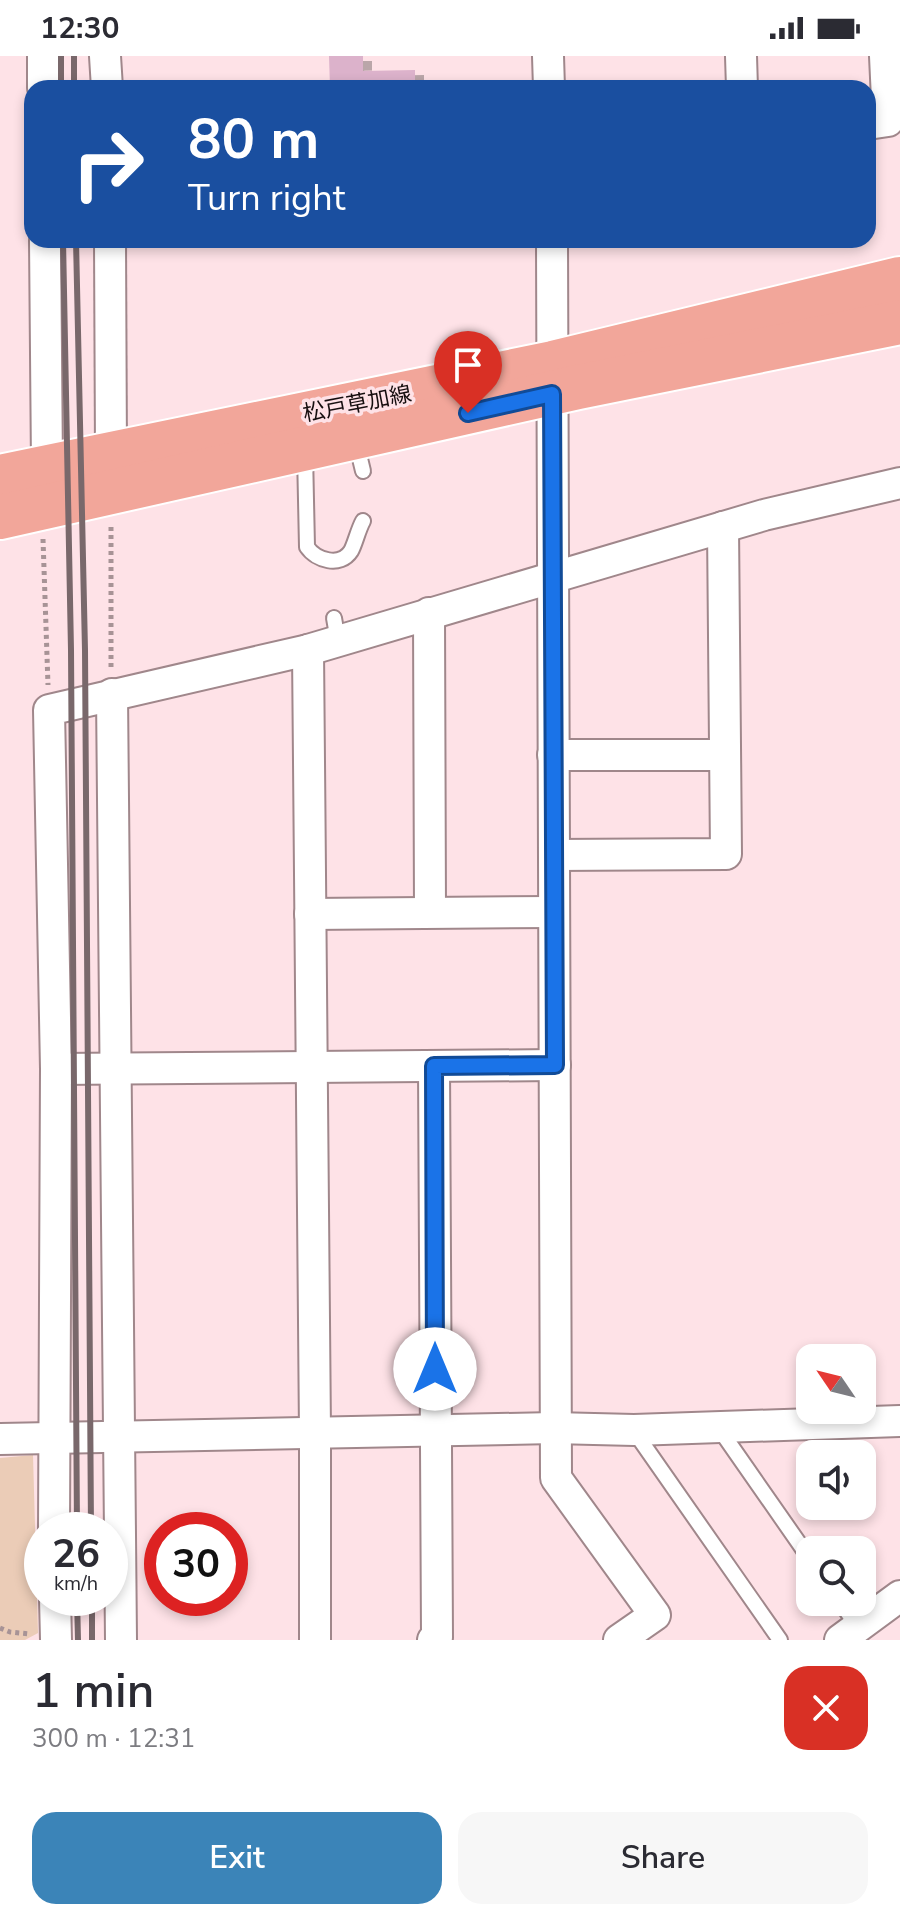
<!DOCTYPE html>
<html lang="en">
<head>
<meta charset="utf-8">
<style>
  body { margin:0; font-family:"Nunito Sans","Noto Sans JP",sans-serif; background:#f7f7f7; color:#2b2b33; height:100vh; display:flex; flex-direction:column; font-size:30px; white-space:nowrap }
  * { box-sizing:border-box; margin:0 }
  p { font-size:26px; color:#7c7c81 }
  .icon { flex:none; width:44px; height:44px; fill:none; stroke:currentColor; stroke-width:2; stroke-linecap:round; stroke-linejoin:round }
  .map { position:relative; height:1584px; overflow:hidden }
  .sheet { display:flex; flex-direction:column; background:#fff; flex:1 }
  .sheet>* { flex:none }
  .top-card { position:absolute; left:24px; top:24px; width:852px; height:168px; border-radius:24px; box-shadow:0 4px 12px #0003; background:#1a4fa0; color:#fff; overflow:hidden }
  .needle { width:52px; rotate:305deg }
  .tools { position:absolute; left:796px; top:1288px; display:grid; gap:16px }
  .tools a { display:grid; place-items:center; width:80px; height:80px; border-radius:16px; background:#fff; box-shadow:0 4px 12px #0003; font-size:40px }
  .speed { position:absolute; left:24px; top:1456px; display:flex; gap:16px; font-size:40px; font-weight:700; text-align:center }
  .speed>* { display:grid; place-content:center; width:104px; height:104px; border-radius:50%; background:#fff; box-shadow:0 4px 12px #0003; line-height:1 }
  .speed small { font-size:20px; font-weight:400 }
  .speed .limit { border:12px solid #d22; background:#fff; color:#111 }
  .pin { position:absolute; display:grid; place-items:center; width:68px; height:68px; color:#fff; margin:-82px -34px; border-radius:50% 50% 50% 0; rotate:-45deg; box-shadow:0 0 8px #0007 }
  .pin .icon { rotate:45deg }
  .me { position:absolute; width:88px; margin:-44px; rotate:0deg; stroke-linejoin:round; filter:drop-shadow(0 0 6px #0008) }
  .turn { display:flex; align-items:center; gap:28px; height:168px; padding:0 32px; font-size:36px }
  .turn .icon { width:104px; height:104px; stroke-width:2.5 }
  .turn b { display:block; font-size:56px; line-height:68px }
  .round { display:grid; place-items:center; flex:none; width:84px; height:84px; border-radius:24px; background:#f7f7f7 }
  .summary { display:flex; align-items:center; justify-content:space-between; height:136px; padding:0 32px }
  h1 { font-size:48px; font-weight:600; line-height:60px }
  .action { display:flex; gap:16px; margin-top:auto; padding:16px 32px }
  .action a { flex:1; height:92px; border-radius:24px; background:#3b84b8; color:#fff; font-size:32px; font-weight:600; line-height:92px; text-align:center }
  .action a+a { background:#f7f7f7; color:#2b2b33 }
  .status { display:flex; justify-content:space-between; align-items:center; height:56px; padding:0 40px; background:#fff; direction:ltr }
  .status svg { height:22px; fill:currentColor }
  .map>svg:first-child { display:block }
</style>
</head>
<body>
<div class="status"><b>12:30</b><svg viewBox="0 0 49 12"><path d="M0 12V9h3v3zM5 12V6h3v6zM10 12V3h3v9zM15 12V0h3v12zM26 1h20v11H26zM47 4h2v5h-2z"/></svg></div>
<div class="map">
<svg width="900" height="1584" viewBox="0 0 900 1584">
  <defs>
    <filter id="shadow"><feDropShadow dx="9" dy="5" stdDeviation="0" flood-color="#0004"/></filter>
  </defs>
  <rect width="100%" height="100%" fill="#fee2e7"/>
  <!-- green -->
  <polygon fill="#ebccb7" points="33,1399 38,1577 25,1584 0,1584 0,1402"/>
  <!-- building -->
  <polygon fill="#dcb2cb" filter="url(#shadow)" points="329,0 363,0 363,15 415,14 415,32 330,32"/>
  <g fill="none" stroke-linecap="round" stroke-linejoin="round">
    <defs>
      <g id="lane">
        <polyline points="356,386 363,415"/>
        <path d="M305 397 307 491C316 504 340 512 351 495 355 488 358 474 363 465"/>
        <polyline points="334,562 338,585"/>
        <polyline points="718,1371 810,1503"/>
        <polyline points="634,1375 780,1584"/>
        <polyline points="840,1546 858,1571"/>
      </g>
      <g id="street">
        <polyline points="43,0 43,32"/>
        <polyline points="105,0 107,32"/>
        <polyline points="548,0 549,32"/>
        <polyline points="741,0 742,32"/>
        <polyline points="868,68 888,65 885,0"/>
        <polyline points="45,184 47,410"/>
        <polyline points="110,184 111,397"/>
        <polyline points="552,184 556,1422 655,1559 619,1584"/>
        <polyline points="429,557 430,856"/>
        <polyline points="308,594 315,1377 315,1584"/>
        <polyline points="112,638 121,1584"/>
        <polyline points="553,699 724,699"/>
        <polyline points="554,799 726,798 723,471"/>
        <polyline points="310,858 553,856"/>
        <polyline points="555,1009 56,1013 49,654 308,594 764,459 900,427"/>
        <polyline points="0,1383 554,1372 634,1374 900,1365"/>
        <polyline points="54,1474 56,1013"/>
        <polyline points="55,1542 56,1584"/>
        <polyline points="433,1584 437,1581 434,1010"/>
        <polyline points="840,1584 900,1540"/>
      </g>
      <g id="primary">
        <polyline points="0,421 553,307 900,223"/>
        <polyline points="0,461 578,331 900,266"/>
      </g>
    </defs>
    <!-- lane casing -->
    <use href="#lane" stroke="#a0878b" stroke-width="18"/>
    <!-- street casing -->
    <use href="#street" stroke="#a0878b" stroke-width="34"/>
    <!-- primary casing -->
    <use href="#primary" stroke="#fff" stroke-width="48"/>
    <!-- path -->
    <g stroke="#a79396" stroke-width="5" stroke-dasharray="4 4" stroke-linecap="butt">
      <polyline points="111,471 111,613"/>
      <polyline points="43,483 48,629"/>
      <polyline points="0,1572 10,1576 30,1578"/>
    </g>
    <!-- lane -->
    <use href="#lane" stroke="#fff" stroke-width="14"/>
    <!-- street -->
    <use href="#street" stroke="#fff" stroke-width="30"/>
    <!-- primary -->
    <use href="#primary" stroke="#f2a69a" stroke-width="44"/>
    <!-- rail -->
    <g stroke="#79686b" stroke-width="6">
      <polyline points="61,0 61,32"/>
      <polyline points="74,0 74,32"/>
      <polyline points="63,184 71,594 77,1474"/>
      <polyline points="76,184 85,594 91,1474"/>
      <polyline points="77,1542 78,1584"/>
      <polyline points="92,1542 92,1584"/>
    </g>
  </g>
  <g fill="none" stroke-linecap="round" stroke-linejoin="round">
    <defs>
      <polyline id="route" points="435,1313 434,1010 555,1009 552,338 468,357"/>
    </defs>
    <!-- route casing -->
    <use href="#route" stroke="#114b97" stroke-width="20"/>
    <!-- route -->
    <use href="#route" stroke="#1a73e8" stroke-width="14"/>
  </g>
  <g text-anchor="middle" stroke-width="7" stroke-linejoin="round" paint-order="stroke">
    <!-- street labels -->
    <g font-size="22" fill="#160e0f" stroke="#fee2e7">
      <text transform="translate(357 347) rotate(-11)" y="8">松戸草加線</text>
    </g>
  </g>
</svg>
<div class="tools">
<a><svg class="needle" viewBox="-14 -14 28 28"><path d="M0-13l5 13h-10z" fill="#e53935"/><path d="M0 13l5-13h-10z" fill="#7c7c81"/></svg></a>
<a><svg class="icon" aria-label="sound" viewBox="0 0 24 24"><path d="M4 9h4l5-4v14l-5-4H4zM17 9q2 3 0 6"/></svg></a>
<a><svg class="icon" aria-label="search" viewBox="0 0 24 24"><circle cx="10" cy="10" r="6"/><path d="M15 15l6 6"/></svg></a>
</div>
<div class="speed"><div>26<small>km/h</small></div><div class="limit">30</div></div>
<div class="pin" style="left:468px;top:357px;background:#d93025"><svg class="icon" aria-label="arrive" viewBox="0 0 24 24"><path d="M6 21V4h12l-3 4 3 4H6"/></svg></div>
<svg class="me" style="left:435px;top:1313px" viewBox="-20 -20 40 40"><circle r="19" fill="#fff"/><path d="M0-13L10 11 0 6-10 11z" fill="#1a73e8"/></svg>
<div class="top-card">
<div class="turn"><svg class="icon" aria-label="right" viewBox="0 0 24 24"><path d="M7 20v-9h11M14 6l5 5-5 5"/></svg><div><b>80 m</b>Turn right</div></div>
</div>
</div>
<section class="sheet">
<div class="summary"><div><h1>1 min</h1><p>300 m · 12:31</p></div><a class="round" style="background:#d93025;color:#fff"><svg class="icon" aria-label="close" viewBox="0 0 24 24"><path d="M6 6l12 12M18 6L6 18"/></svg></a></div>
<div class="action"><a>Exit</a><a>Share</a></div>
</section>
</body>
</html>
